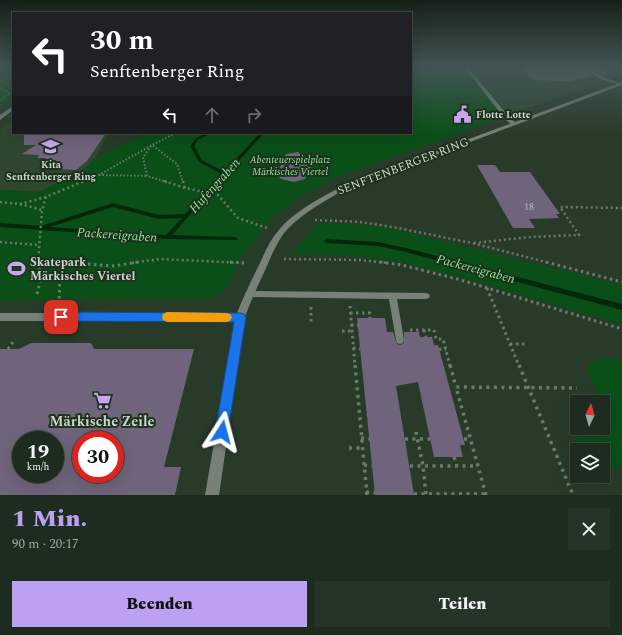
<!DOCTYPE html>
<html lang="de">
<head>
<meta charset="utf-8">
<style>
  body { margin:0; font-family:Spectral,serif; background:#263428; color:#f1f3f6; height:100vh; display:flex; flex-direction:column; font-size:15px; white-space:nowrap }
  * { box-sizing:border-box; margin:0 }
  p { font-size:13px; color:#a1a7a4 }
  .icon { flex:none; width:22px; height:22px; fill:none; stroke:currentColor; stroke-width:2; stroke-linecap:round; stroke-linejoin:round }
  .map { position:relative; height:495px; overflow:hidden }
  .side { display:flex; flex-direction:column; background:#1e2c1f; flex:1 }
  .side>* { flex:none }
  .top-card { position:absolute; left:12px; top:12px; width:400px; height:122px; border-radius:0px; box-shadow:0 4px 16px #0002,0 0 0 1px #3c483d; background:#202124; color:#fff; overflow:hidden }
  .needle { width:26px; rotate:5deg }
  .fabs { position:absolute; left:570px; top:395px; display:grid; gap:8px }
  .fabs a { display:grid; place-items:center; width:40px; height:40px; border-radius:0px; background:#1e2c1f; box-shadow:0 4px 16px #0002,0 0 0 1px #3c483d; font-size:20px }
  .speed { position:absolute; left:12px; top:431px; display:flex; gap:8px; font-size:20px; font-weight:700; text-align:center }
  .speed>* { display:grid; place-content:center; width:52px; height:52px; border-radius:50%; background:#1e2c1f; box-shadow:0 4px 16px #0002,0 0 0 1px #3c483d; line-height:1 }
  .speed small { font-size:10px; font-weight:400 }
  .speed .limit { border:6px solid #d22; background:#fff; color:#111 }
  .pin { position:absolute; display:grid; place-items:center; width:34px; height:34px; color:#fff; margin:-17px; border-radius:8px; box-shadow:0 2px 6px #0006 }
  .me { position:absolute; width:44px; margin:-22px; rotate:9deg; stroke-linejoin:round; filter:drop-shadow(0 0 3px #0008) }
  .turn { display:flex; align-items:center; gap:14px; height:84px; padding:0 12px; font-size:18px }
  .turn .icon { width:52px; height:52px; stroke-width:2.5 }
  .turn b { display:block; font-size:28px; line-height:34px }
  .lanes { display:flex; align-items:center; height:38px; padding:0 12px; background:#0003; justify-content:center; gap:20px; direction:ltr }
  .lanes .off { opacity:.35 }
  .round { display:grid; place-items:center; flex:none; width:42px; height:42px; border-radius:0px; background:#263428 }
  .headline { display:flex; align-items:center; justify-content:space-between; height:68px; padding:0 12px }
  h1 { font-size:24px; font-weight:800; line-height:30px; color:#bca0f2 }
  .primary-button { display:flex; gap:8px; margin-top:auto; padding:8px 12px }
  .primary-button a { flex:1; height:46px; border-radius:0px; background:#bca0f2; color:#111; font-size:16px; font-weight:800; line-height:46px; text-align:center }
  .primary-button a+a { background:#263428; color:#f1f3f6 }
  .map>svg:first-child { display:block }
</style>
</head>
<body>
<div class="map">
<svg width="622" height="495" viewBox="0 0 622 495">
  <rect width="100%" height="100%" fill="#283b29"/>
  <!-- built -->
  <g fill="#2f4731">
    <polygon points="469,67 622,67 622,75 509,115"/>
    <polygon points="13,119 13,133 94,133 96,136 108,135 95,158 87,168 39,192 0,190 0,130"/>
  </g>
  <!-- green -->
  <g fill="#0a4f18" fill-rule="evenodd">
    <polygon points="411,67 469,67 509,115 338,177 300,196 275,216 261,230 240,260 227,289 210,299 40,299 0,301 0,190 40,192 87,168 95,158 148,133 411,133"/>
    <polygon points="13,79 13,98 0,107 0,82"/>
    <polygon points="318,223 365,225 390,228 622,285 622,325 489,285 409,264 381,259 340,255 293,255 300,243"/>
    <path d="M608 357 622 361V469H607L603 465V450H588L573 436 568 394H598L589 374 588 366 594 359ZM577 402H603V428H577Z"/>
  </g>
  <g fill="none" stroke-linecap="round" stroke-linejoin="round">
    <!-- stream -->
    <g fill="#032808" fill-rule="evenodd">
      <path d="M206 133H211L198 140 194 146 202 160 224 172 260 133H264L172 235 235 237 237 238 238 239 237 240 167 239 0 227V223L41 226 113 203 159 215 185 214 222 174 199 162 190 146 196 138ZM113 207 159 219 182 218 166 235 50 227Z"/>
      <polygon points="327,239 378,242 406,248 622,304 622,310 406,252 378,246 327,243 324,241"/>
    </g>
  </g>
  <!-- building -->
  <g fill="#6f647b" fill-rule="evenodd">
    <polygon points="520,67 581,67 594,76 569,81 534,80"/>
    <polygon points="589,67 605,67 606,74 602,75"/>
    <polygon points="24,133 106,133 87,161 76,170 57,169 60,165 50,165 52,162 44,161 46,158 37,158 39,155 22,154 36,145 24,145"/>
    <polygon points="298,152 304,158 316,163 306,175 305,179 294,182 281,179 277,174 286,154"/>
    <polygon points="477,165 495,165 500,172 530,172 560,214 556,214 559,218 529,219 535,228 513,228"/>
    <polygon points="357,318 385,318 387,332 393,332 397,344 400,345 404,343 404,332 419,332 420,337 432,337 434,345 438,345 465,445 460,445 463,457 434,457 418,382 396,386 414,495 375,495"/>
    <path d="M31 343H91L94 349H194L164 467H181L175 495H0V349H19ZM21 440H55V474H21ZM81 440H115V474H81Z"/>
  </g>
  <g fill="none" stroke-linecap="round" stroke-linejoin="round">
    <!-- path-far4 -->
    <g stroke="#6a7a6b" stroke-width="1.5" stroke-dasharray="1 1.5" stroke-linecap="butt">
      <polyline points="0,81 13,77"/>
      <polyline points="0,88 10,93 0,101"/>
    </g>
    <!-- path-far3 -->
    <g stroke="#6a7a6b" stroke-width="2" stroke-dasharray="1.5 2" stroke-linecap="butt">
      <polyline points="99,175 147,176"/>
      <polyline points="82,182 99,175 152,145 177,164 183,182"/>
      <polyline points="167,182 147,176 143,157 152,145 176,133"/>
    </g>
    <!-- path-far2 -->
    <g stroke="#6a7a6b" stroke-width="2.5" stroke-dasharray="2 3" stroke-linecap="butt">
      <polyline points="164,181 185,188 218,195 238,218 267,228"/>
      <polyline points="183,181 185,188"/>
      <polyline points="0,202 20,204 46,197 84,181"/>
      <polyline points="20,204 42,210"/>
      <polyline points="315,220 361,222 398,228 472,243 550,263"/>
      <polyline points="0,242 39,245"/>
      <polyline points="474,243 530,237 579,235 560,207 622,208"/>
      <polyline points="284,259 360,260 388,263"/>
      <polyline points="38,261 73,263"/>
      <polyline points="38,263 42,211 46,197"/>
      <polyline points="132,263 160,259 244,263"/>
    </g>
    <!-- path-far1 -->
    <g stroke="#6a7a6b" stroke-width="3" stroke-dasharray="2.5 3.5" stroke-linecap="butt">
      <polyline points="58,262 114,266 138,262"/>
      <polyline points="230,262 244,263"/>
      <polyline points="380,262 402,265 461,280 622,329"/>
      <polyline points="546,262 622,282"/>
      <polyline points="41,279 60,279 59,302"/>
      <polyline points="487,288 519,366"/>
      <polyline points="37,294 41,279 38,262"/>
      <polyline points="350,306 355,366"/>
      <polyline points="311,307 311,323"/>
      <polyline points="350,313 370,313 370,318"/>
      <polyline points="351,325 358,325"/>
      <polyline points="410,330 434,330 436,339 443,339 450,366"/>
      <polyline points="424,330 426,337"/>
      <polyline points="342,331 352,331"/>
      <polyline points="510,344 527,344"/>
      <polyline points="353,348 360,349"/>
      <polyline points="8,349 15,339"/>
      <polyline points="439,349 446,350"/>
    </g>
    <!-- path -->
    <g stroke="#6a7a6b" stroke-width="3.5" stroke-dasharray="3 4.5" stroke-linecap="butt">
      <polyline points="355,365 367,495"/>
      <polyline points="450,365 456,387"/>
      <polyline points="519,365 573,495"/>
      <polyline points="416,432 423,466 426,495"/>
      <polyline points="361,438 370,439"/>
      <polyline points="405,439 430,439"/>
      <polyline points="464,439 470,439"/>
      <polyline points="349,448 362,448"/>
      <polyline points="454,457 457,466"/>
      <polyline points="364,465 372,466"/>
      <polyline points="410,466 478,466"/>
      <polyline points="366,492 375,493"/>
      <polyline points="414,494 485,494"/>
      <polyline points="486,495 456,387 577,388"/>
    </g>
    <!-- lane -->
    <g fill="#788178" fill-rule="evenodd">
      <polygon points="464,67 468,67 510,118 516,123 516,125 512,125 506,120"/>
      <polygon points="582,67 586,67 603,77 622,84 620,85 601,79"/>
      <polygon points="249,291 426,293 429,294 430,296 429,298 426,299 397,299 404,340 403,343 400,344 397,343 396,340 389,299 249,297 246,296 245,294 246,292"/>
    </g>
    <!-- street -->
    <g fill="#788178" fill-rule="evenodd">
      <path d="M622 82V85L347 188C327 200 296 216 282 236 276 245 271 256 267 266 259 283 251 300 245 317L219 495H205L235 321H0V313H237C244 296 252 279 260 263 265 252 270 240 278 231 294 211 320 198 343 186Z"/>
      <polygon points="13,106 13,110 0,120 0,115"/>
    </g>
  </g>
  <!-- sky -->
  <linearGradient id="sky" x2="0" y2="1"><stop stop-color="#162017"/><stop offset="0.49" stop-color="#425554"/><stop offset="1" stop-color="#425554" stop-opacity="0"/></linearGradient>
  <rect width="622" height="136" fill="url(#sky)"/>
  <!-- route -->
  <polygon fill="#1a73e8" stroke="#114b97" points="61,312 240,313 244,314 246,317 227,437 222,438 217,437 215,432 234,322 61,321 57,320 56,317 57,313"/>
  <!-- slow -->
  <polygon fill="#f59e0b" points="167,312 226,313 230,314 232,317 230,321 226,322 167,322 163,320 162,317 163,314"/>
  <!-- icons -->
  <defs>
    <symbol id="civic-bare" viewBox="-9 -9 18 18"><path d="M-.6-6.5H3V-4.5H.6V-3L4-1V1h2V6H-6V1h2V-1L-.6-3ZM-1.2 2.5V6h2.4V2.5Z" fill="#c9a5ee" stroke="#1e311f" stroke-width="2.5" paint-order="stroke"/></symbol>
    <symbol id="school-bare" viewBox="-9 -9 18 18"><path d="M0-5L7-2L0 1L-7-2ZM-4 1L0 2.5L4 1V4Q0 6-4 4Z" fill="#c9a5ee" stroke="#1e311f" stroke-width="2.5" paint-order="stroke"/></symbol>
    <symbol id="stadium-bare" viewBox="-9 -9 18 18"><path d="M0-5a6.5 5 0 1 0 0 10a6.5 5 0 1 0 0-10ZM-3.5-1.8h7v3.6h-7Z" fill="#c9a5ee" stroke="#1e311f" stroke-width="2.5" paint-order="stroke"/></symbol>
    <symbol id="supermarket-bare" viewBox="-9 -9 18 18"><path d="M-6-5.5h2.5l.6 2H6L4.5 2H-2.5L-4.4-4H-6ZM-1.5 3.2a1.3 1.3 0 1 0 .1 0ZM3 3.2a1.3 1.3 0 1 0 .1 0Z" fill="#c9a5ee" stroke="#1e311f" stroke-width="2.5" paint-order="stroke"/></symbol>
  </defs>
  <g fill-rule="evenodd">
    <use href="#civic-bare" x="450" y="102" width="25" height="25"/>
    <use href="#school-bare" x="38" y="134" width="25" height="25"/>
    <use href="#stadium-bare" x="4" y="256" width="25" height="25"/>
    <use href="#supermarket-bare" x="90" y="388" width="25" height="25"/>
  </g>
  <g text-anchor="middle" stroke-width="4" stroke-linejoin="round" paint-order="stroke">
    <!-- far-poi labels -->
    <g font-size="10" font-weight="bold" fill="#cad5ca" stroke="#1e311f" text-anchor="start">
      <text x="476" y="118">Flotte Lotte</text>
      <text x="51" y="168" text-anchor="middle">Kita<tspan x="51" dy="12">Senftenberger Ring</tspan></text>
    </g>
    <!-- far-park labels -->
    <g font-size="10" font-style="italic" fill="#8ce893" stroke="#1e311f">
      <text x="290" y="163">Abenteuerspielplatz<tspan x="290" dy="12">Märkisches Viertel</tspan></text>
    </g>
    <!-- number labels -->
    <g font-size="10" fill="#b3b9b6">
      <text x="529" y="210">18</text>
    </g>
    <!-- street labels -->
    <g font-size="12" fill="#cad5ca" stroke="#1e311f">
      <text transform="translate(403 166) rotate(-21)" y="4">SENFTENBERGER RING</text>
    </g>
    <!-- poi labels -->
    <g font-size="12" font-weight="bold" fill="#cad5ca" stroke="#1e311f" text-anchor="start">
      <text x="30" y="266">Skatepark<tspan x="30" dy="14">Märkisches Viertel</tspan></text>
    </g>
    <!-- water labels -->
    <g font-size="13" font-style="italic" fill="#8ae690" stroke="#1e311f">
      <text transform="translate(214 185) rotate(-48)" y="5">Hufengraben</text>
      <text transform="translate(117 234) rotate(4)" y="5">Packereigraben</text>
      <text transform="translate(476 268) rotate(15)" y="5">Packereigraben</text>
    </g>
    <!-- near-poi labels -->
    <g font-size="14" font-weight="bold" fill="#cad5ca" stroke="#1e311f">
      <text x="102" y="426">Märkische Zeile</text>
    </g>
  </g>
</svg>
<div class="fabs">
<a><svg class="needle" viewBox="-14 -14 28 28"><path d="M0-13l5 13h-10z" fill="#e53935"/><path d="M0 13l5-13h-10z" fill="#a1a7a4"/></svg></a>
<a><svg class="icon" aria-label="layers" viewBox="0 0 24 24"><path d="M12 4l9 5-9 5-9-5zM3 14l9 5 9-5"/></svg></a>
</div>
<div class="speed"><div>19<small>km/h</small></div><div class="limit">30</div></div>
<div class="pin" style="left:61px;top:317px;background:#d93025"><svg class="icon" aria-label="arrive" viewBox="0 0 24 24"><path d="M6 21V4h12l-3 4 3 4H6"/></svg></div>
<svg class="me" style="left:222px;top:432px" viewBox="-20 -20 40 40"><path d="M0-17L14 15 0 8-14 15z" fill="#1a73e8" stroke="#fff" stroke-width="4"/></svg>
<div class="top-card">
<div class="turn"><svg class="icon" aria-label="left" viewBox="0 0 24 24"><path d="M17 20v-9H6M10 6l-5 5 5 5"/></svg><div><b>30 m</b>Senftenberger Ring</div></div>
<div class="lanes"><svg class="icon" aria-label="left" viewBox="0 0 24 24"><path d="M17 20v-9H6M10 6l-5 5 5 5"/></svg><svg class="icon off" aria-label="ahead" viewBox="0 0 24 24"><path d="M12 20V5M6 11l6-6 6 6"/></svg><svg class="icon off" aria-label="right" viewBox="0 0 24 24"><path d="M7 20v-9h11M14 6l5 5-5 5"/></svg></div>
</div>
</div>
<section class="side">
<div class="headline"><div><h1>1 Min.</h1><p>90 m · 20:17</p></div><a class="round"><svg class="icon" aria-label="close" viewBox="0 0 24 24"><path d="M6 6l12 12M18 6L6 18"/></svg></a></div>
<div class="primary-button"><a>Beenden</a><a>Teilen</a></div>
</section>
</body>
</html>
